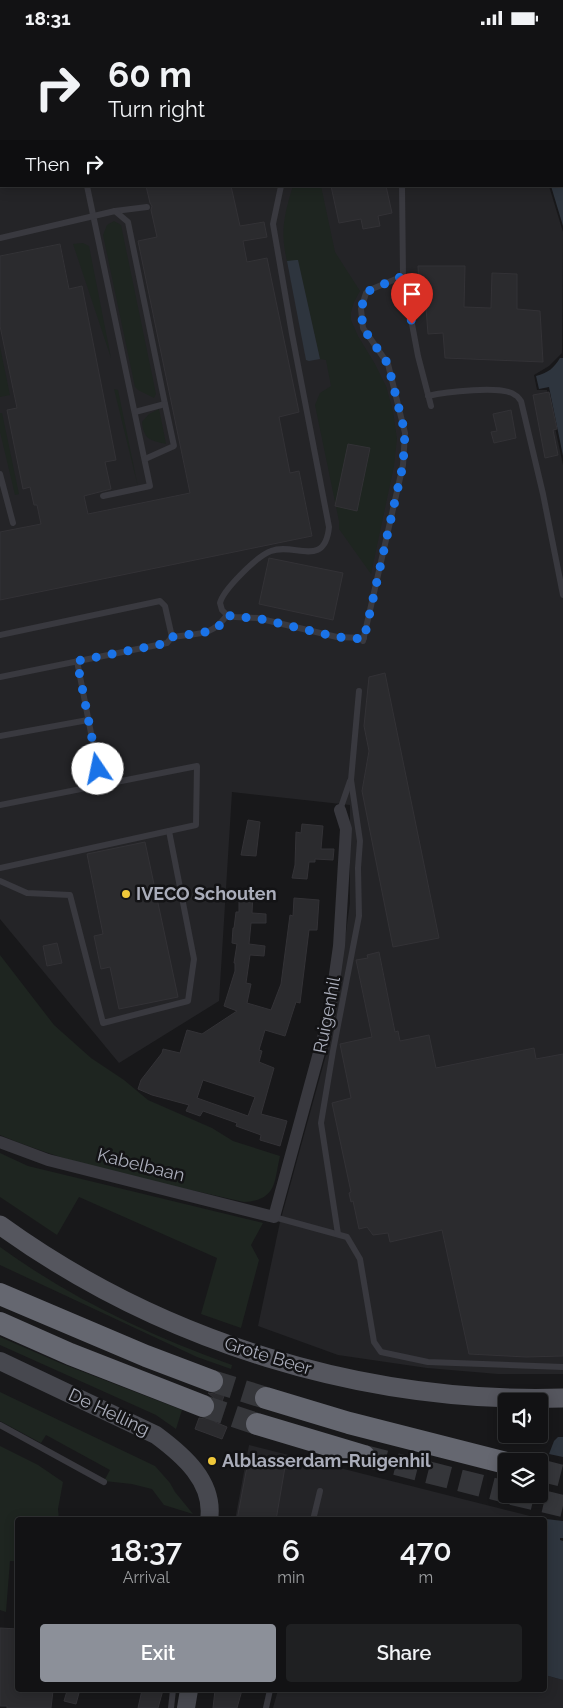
<!DOCTYPE html>
<html lang="en">
<head>
<meta charset="utf-8">
<style>
  body { margin:0; font-family:Raleway,sans-serif; background:#1f2022; color:#f1f3f6; height:100vh; display:flex; flex-direction:column; font-size:19px; white-space:nowrap }
  * { box-sizing:border-box; margin:0 }
  p { font-size:16px; color:#9c9ea0 }
  .icon { flex:none; width:28px; height:28px; fill:none; stroke:currentColor; stroke-width:2; stroke-linecap:round; stroke-linejoin:round }
  .map { position:relative; flex:1; overflow:hidden }
  .panel { position:absolute; left:15px; top:1482px; width:532px; height:175px; display:flex; flex-direction:column; background:#121214; border-radius:5px; box-shadow:0 2px 12px #0003,0 0 0 1px #313234 }
  .panel>* { flex:none }
  .banner { position:absolute; left:0px; top:0px; width:564px; height:152px; box-shadow:0 2px 12px #0003,0 0 0 1px #313234; background:#121214; color:#f1f3f6; overflow:hidden }
  .fabs { position:absolute; left:498px; top:1358px; display:grid; gap:10px }
  .fabs a { display:grid; place-items:center; width:50px; height:50px; border-radius:5px; background:#121214; box-shadow:0 2px 12px #0003,0 0 0 1px #313234; font-size:25px }
  .pin { position:absolute; display:grid; place-items:center; width:42px; height:42px; color:#fff; margin:-51px -21px; border-radius:50% 50% 50% 0; rotate:-45deg; box-shadow:0 0 5px #0007 }
  .pin .icon { rotate:45deg }
  .me { position:absolute; width:55px; margin:-28px; rotate:349deg; stroke-linejoin:round; filter:drop-shadow(0 0 4px #0008) }
  .turn { display:flex; align-items:center; gap:18px; height:105px; padding:0 25px; font-size:22px }
  .turn .icon { width:65px; height:65px; stroke-width:2.5 }
  .turn b { display:block; font-size:35px; line-height:42px }
  .then { display:flex; align-items:center; height:48px; padding:0 25px; background:#0003; gap:10px; font-size:19px }
  .eta { display:flex; justify-content:space-evenly; align-items:center; height:85px; text-align:center }
  .eta b { font-size:30px; font-weight:600; line-height:35px }
  .cta { display:flex; gap:10px; margin-top:auto; padding:10px 25px }
  .cta a { flex:1; height:58px; border-radius:5px; background:#8c9099; color:#fff; font-size:20px; font-weight:600; line-height:58px; text-align:center }
  .cta a+a { background:#1f2022; color:#f1f3f6 }
  .status { display:flex; justify-content:space-between; align-items:center; height:35px; padding:0 25px; background:#121214; direction:ltr }
  .status svg { height:14px; fill:currentColor }
  .map>svg:first-child { display:block }
</style>
</head>
<body>
<div class="status"><b>18:31</b><svg viewBox="0 0 49 12"><path d="M0 12V9h3v3zM5 12V6h3v6zM10 12V3h3v9zM15 12V0h3v12zM26 1h20v11H26zM47 4h2v5h-2z"/></svg></div>
<div class="map">
<svg width="563" height="1673" viewBox="0 0 563 1673">
  <rect width="100%" height="100%" fill="#18181a"/>
  <!-- built -->
  <g fill="#242427">
    <polygon points="0,0 412,1 1,1 1,151 549,151 563,197 562,318 549,331 534,340 537,355 547,355 563,430 563,1339 498,1339 427,1333 338,1320 258,1291 280,1187 332,998 350,868 350,770 232,757 219,966 119,1028 0,884"/>
    <polygon points="249,1410 538,1483 538,1485 235,1485"/>
    <polygon points="545,1640 563,1645 563,1673 273,1673 278,1655 545,1655"/>
  </g>
  <!-- green -->
  <g fill="#1e2520">
    <path d="M293 151H321L335 217 360 256 354 267 351 277V285L358 301 375 329 386 351 393 376 397 404 394 431 371 539 339 494V486L315 370 320 358 331 351 326 325 320 324 298 226H287C280 197 284 180 293 151Z"/>
    <polygon points="114,186 121,190 156,359 154,363 138,355 135,352 103,200 107,190"/>
    <polygon points="83,208 89,211 111,323 73,209"/>
    <polygon points="0,312 10,360 0,362"/>
    <polygon points="114,354 118,355 138,452"/>
    <path d="M159 374 166 409C150 405 144 405 142 387L149 379Z"/>
    <polygon points="0,378 2,378 19,459 15,460 0,397"/>
    <path d="M0 920 54 990 91 1023 124 1045 148 1065 212 1093 233 1106 280 1121C274 1147 277 1165 244 1167 162 1148 78 1133 0 1100Z"/>
    <polygon points="0,1118 28,1131 263,1188 251,1210 259,1225 241,1293 201,1279 217,1223 79,1162 57,1200 0,1162"/>
    <path d="M0 1212C70 1263 151 1301 232 1330L231 1334 197 1322 0 1230Z"/>
    <polygon points="0,1302 60,1328 182,1375 176,1394 156,1380 0,1310"/>
    <polygon points="0,1357 155,1431 170,1448 175,1457 193,1479 164,1470 152,1454 132,1449 104,1446 110,1435 46,1400 41,1408 0,1386"/>
    <polygon points="0,1411 38,1430 63,1447 58,1474 59,1485 18,1485 17,1526 10,1526 6,1577 0,1575"/>
  </g>
  <!-- water -->
  <g fill="#2e353e">
    <polygon points="414,0 563,0 563,191 551,151 562,151 562,1"/>
    <polygon points="296,225 298,225 320,324 309,326 306,325 287,226"/>
    <path d="M560 323H563V421L549 352 539 354 536 341C548 338 554 333 560 323Z"/>
    <polygon points="558,1402 563,1402 563,1422 549,1419 554,1406"/>
    <polygon points="538,1483 563,1486 563,1503 560,1503 560,1505 563,1506 563,1645 545,1640 545,1485 538,1485"/>
  </g>
  <!-- building -->
  <g fill="#2b2b2e" stroke="#333236" fill-rule="evenodd">
    <polygon points="146,151 231,151 240,191 264,187 267,202 243,206 247,227 267,223 299,377 279,382 290,438 299,436 312,501 0,565 0,497 41,489 37,470 34,470 30,452 23,454 7,375 17,373 0,291 0,221 60,209 69,254 82,251 116,425 105,427 111,454 84,461 88,479 190,458 138,206 157,202 151,175 152,171 150,168"/>
    <polygon points="331,151 386,151 392,178 378,181 380,191 363,194 361,184 339,188"/>
    <polygon points="418,231 465,231 464,272 491,273 492,238 517,239 517,274 540,276 543,327 445,323 443,298 428,299 426,273 420,273"/>
    <polygon points="549,357 557,394 553,395 558,420 545,423 533,360"/>
    <polygon points="511,375 516,403 494,408 491,397 497,396 493,379"/>
    <polygon points="348,409 370,413 357,476 335,471"/>
    <polygon points="269,523 343,538 333,585 259,569"/>
    <polygon points="385,638 439,903 393,912 362,756 369,716 364,691 369,642"/>
    <polygon points="248,785 260,787 256,821 241,820"/>
    <polygon points="302,789 323,791 321,814 334,814 333,825 315,824 315,827 309,827 307,844 292,843 295,830 296,797 301,798"/>
    <polygon points="145,807 178,962 119,974 110,932 101,934 94,901 103,899 87,819"/>
    <path d="M239 859H253L252 878 266 879V888H251L249 909 265 911 264 921 250 920 246 948 251 949 247 968 271 975 281 949 290 880 293 881 294 863 319 865 317 895H309L300 968 296 967 285 1001 265 995 259 1015 262 1016 259 1027 274 1033 261 1079 287 1086 280 1111 260 1105 261 1100 236 1091 237 1088 203 1076 200 1081 186 1076 189 1070 152 1060 138 1054 141 1045 162 1018 163 1014 180 1018 187 995 202 999 237 976 224 971 235 936V928H234L237 909 232 908 233 893H234L236 877H239ZM203 1045 255 1062 248 1081 197 1063Z"/>
    <polygon points="57,908 62,928 47,931 43,911"/>
    <polygon points="379,917 395,997 398,996 400,1006 429,1000 436,1033 534,1013 536,1024 563,1019 563,1321 526,1322 469,1319 442,1195 390,1207 388,1198 373,1200 367,1192 359,1194 353,1166 351,1167 349,1158 351,1157 332,1068 351,1063 340,1009 372,1002 356,925 368,923 367,920"/>
    <polygon points="222,1354 226,1355 215,1387 227,1392 222,1404 195,1394 199,1383 205,1384 211,1382 215,1375 216,1369 214,1363 208,1358 215,1359"/>
    <polygon points="253,1420 286,1426 276,1485 237,1485 246,1437"/>
    <polygon points="0,1593 18,1594 18,1655 53,1656 51,1673 7,1673 7,1671 0,1671"/>
    <polygon points="142,1655 163,1655 158,1673 138,1673"/>
    <polygon points="215,1655 242,1655 237,1673 213,1673"/>
    <polygon points="67,1656 79,1658 76,1669 64,1666"/>
  </g>
  <g fill="none" stroke-linecap="round" stroke-linejoin="round">
    <!-- highway-tunnel -->
    <g stroke="#35363a" stroke-width="22" stroke-dasharray="22 11" stroke-linecap="butt">
      <polyline points="212,1346 266,1363"/>
      <polyline points="203,1371 257,1389"/>
      <polyline points="364,1421 506,1457"/>
      <polyline points="539,1435 563,1441"/>
      <polyline points="512,1459 563,1471"/>
    </g>
    <!-- lane -->
    <g stroke="#39393f" stroke-width="6">
      <polyline points="56,0 56,1"/>
      <polyline points="258,0 258,1"/>
      <polyline points="395,0 395,1"/>
      <polyline points="87,151 150,451 103,461"/>
      <path d="M281 151 273 189 292 299 329 492C325 534 294 507 271 516 257 521 223 555 220 568L222 575 227 580 235 582 257 583 337 602 364 603"/>
      <polyline points="115,176 147,172"/>
      <polyline points="0,203 115,176 128,187 165,369 135,377"/>
      <polyline points="403,241 418,321 431,371"/>
      <path d="M428 361C444 357 503 350 515 360 518 361 519 364 521 366L543 459 563 560"/>
      <polyline points="145,424 174,411 165,369"/>
      <polyline points="0,439 13,488"/>
      <polyline points="0,600 160,566 165,571 172,602 167,608 0,642"/>
      <path d="M172 602C197 598 212 602 227 580"/>
      <polyline points="363,606 403,430 405,398 388,329 363,293 361,274 366,258 372,254 403,241 402,151"/>
      <polyline points="77,626 98,734"/>
      <polyline points="0,701 88,685"/>
      <polyline points="0,770 197,731 196,790 0,833"/>
      <polyline points="340,775 350,746"/>
      <polyline points="0,846 27,858 70,860 103,988 188,966 194,924 169,796"/>
      <polyline points="274,1182 347,1202 360,1224 374,1307 381,1317 428,1327 563,1332"/>
      <polyline points="338,1199 321,1088 333,1016 359,881 358,833 360,806 351,745 359,656"/>
      <polyline points="0,1390 104,1447"/>
      <polyline points="313,1485 320,1456"/>
      <polyline points="171,1673 173,1655"/>
      <polyline points="266,1673 270,1655"/>
    </g>
    <!-- street -->
    <polyline stroke="#39393f" stroke-width="12" points="0,1107 48,1125 274,1182 329,981 339,911 346,794 340,775"/>
    <!-- secondary -->
    <g stroke="#47484f" stroke-width="18">
      <path d="M0 1326 156 1400C183 1420 215 1447 209 1485"/>
      <polyline points="186,1673 189,1655"/>
    </g>
    <!-- primary -->
    <path stroke="#55565e" stroke-width="19" d="M0 1190C162 1307 364 1369 563 1363"/>
    <!-- highway -->
    <g stroke="#656770" stroke-width="22">
      <polyline points="0,1259 146,1321 212,1346"/>
      <polyline points="0,1288 70,1319 203,1371"/>
      <polyline points="266,1363 349,1388 506,1428"/>
      <polyline points="257,1389 364,1421"/>
    </g>
  </g>
  <g fill="none" stroke-linecap="round" stroke-linejoin="round">
    <!-- route -->
    <polyline stroke="#1a73e8" stroke-width="9" stroke-dasharray="0 16.2" points="98,734 77,626 167,608 172,602 212,596 219,591 227,580 235,582 257,583 337,602 364,604 403,430 405,398 388,329 363,293 361,274 366,258 372,254 403,241 412,289"/>
  </g>
  <!-- markers -->
  <g fill="#f0c83a" stroke="#131315" stroke-width="2">
    <circle cx="126" cy="859" r="5"/>
    <circle cx="212" cy="1426" r="5"/>
  </g>
  <g text-anchor="middle" stroke-width="5" stroke-linejoin="round" paint-order="stroke">
    <!-- poi labels -->
    <g font-size="18" font-weight="bold" fill="#aaadba" stroke="#131315" text-anchor="start">
      <text x="136" y="865">IVECO Schouten</text>
      <text x="222" y="1432">Alblasserdam-Ruigenhil</text>
    </g>
    <!-- street labels -->
    <g font-size="18" fill="#aaadba" stroke="#131315">
      <text transform="translate(327 980) rotate(-79)" y="6">Ruigenhil</text>
      <text transform="translate(141 1130) rotate(14)" y="6">Kabelbaan</text>
      <text transform="translate(268 1321) rotate(17)" y="6">Grote Beer</text>
      <text transform="translate(109 1377) rotate(25)" y="6">De Helling</text>
    </g>
  </g>
</svg>
<div class="fabs">
<a><svg class="icon" aria-label="sound" viewBox="0 0 24 24"><path d="M4 9h4l5-4v14l-5-4H4zM17 9q2 3 0 6"/></svg></a>
<a><svg class="icon" aria-label="layers" viewBox="0 0 24 24"><path d="M12 4l9 5-9 5-9-5zM3 14l9 5 9-5"/></svg></a>
</div>
<div class="pin" style="left:412px;top:289px;background:#d93025"><svg class="icon" aria-label="arrive" viewBox="0 0 24 24"><path d="M6 21V4h12l-3 4 3 4H6"/></svg></div>
<svg class="me" style="left:98px;top:734px" viewBox="-20 -20 40 40"><circle r="19" fill="#fff"/><path d="M0-13L10 11 0 6-10 11z" fill="#1a73e8"/></svg>
<div class="banner">
<div class="turn"><svg class="icon" aria-label="right" viewBox="0 0 24 24"><path d="M7 20v-9h11M14 6l5 5-5 5"/></svg><div><b>60 m</b>Turn right</div></div>
<div class="then">Then<svg class="icon" aria-label="right" viewBox="0 0 24 24"><path d="M7 20v-9h11M14 6l5 5-5 5"/></svg></div>
</div>
<section class="panel">
<div class="eta">
<div><b>18:37</b><p>Arrival</p></div>
<div><b>6</b><p>min</p></div>
<div><b>470</b><p>m</p></div>
</div>
<div class="cta"><a>Exit</a><a>Share</a></div>
</section>
</div>
</body>
</html>
